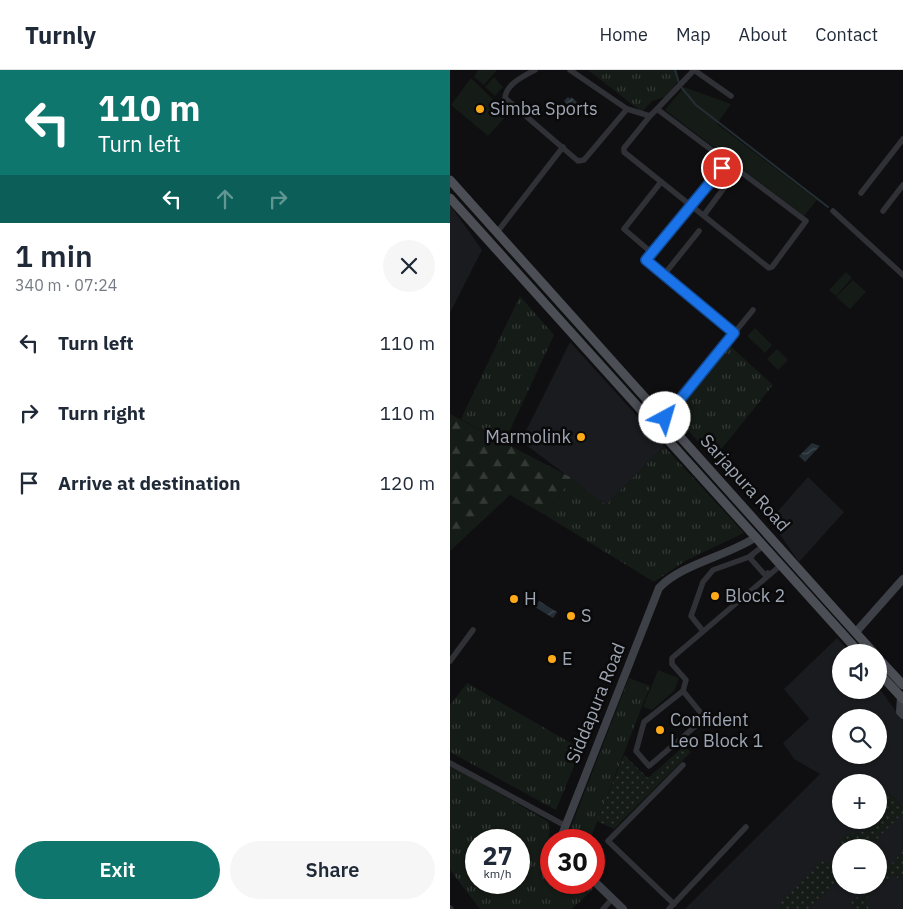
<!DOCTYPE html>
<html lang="en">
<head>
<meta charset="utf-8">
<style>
  body { margin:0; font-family:"IBM Plex Sans",sans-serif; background:#f6f6f7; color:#1f2937; height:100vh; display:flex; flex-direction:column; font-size:19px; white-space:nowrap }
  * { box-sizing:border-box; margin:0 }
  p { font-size:16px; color:#747a83 }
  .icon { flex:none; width:28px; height:28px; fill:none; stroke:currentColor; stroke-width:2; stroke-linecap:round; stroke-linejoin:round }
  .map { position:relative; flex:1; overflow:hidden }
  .details { display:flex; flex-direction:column; background:#fff; width:450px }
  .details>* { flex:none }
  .hud { background:#0f766e; color:#fff; overflow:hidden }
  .controls { position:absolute; left:382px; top:574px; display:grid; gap:10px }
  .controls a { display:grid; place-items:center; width:55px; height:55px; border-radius:50%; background:#fff; box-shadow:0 1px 4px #0004; font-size:25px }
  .speed { position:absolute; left:15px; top:759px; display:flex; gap:10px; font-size:25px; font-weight:700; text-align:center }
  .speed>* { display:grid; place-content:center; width:65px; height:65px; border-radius:50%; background:#fff; box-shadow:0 1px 4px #0004; line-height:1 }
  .speed small { font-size:12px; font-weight:400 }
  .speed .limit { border:8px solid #d22; background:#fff; color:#111 }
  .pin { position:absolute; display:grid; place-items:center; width:42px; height:42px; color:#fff; margin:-21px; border:2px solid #fff; border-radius:50%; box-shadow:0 1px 5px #0007 }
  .me { position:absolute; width:55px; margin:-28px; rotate:39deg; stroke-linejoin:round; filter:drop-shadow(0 0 4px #0008) }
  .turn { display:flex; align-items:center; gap:18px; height:105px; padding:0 15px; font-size:22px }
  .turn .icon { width:65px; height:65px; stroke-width:2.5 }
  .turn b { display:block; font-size:35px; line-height:42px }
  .lanes { display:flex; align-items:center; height:48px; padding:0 15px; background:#0003; justify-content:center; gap:25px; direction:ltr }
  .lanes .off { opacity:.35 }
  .round { display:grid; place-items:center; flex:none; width:52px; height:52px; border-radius:26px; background:#f6f6f7 }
  .summary { display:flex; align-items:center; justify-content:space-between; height:85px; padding:0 15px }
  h1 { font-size:30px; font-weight:600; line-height:38px }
  .cta { display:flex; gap:10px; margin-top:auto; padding:10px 15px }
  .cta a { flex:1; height:58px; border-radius:30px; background:#0f766e; color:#fff; font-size:20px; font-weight:600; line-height:58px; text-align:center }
  .cta a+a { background:#f6f6f7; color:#1f2937 }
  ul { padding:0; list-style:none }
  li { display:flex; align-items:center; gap:15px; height:70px; padding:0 15px }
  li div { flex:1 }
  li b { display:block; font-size:19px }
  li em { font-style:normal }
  header { display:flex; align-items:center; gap:30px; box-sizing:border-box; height:70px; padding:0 25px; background:#fff; border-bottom:1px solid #e0e1e3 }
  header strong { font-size:24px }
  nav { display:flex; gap:28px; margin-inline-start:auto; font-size:18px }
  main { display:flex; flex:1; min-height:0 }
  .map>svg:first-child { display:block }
</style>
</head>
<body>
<header>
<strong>Turnly</strong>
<nav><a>Home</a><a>Map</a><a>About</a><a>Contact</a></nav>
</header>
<main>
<section class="details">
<div class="hud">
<div class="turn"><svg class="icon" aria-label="left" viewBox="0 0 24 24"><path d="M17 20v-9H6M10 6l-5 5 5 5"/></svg><div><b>110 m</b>Turn left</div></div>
<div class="lanes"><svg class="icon" aria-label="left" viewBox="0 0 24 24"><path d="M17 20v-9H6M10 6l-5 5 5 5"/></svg><svg class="icon off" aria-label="ahead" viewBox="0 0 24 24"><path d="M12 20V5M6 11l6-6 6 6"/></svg><svg class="icon off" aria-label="right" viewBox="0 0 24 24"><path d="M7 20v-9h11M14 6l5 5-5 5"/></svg></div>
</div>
<div class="summary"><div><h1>1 min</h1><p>340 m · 07:24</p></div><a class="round"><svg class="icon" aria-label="close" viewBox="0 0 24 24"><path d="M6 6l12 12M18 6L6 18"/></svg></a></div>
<ul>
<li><svg class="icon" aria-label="left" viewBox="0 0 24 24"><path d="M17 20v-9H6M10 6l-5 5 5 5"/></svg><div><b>Turn left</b></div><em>110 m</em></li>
<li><svg class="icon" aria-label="right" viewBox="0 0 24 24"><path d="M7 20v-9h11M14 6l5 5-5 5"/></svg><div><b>Turn right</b></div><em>110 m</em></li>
<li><svg class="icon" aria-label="arrive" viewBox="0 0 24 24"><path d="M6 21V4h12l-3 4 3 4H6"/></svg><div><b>Arrive at destination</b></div><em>120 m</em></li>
</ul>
<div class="cta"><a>Exit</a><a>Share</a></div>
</section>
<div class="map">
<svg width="453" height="839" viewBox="0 0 453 839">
  <defs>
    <pattern id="grass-tufts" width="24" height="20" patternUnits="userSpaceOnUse" patternTransform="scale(1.25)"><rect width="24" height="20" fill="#151b16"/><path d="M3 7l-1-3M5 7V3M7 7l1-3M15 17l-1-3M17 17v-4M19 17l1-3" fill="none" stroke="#343936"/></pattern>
    <pattern id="forest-firs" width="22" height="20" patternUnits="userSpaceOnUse" patternTransform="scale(1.25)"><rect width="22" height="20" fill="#151b16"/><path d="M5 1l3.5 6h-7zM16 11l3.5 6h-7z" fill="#343936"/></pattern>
    <pattern id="garden-dots" width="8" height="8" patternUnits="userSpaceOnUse" patternTransform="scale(1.25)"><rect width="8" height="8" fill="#151b16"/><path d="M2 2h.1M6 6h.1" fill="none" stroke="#343936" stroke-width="1.8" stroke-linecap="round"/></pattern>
    <pattern id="water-waves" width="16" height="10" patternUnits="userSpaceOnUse" patternTransform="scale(1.25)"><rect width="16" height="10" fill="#252e35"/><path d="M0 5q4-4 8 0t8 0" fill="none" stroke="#414950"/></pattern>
  </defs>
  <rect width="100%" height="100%" fill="#0f0f11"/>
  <!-- built -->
  <g fill="#1a1b1e" fill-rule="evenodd">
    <polygon points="0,135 32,180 0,243"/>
    <polygon points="120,272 214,376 156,435 71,371"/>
    <polygon points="358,407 394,442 349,492 320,450"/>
    <path d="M387 568 400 582H391V620H429V618L453 651V839H235L370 704 344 689 333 673 359 649 334 619ZM391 648H429V685H391ZM391 712H429V750H391ZM391 778H429V815H391Z"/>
  </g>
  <!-- grass -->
  <g fill="url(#grass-tufts)" fill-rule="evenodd">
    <polygon points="138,0 227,0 229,10 215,27 202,31 192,42"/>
    <polygon points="70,226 104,265 54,373 11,349"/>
    <polygon points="278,274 323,315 264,388 221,343"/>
    <polygon points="214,376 294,463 235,491 204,512 95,445 122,408 156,435"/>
    <polygon points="179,608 200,616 140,770 116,770"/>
    <polygon points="17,613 131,679 106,740 0,682 0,635"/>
    <path d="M0 695 99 752 101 812 138 813 144 818 122 839H30L0 800ZM26 770H69V812H26Z"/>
  </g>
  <!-- forest -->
  <polygon fill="url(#forest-firs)" points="0,344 122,408 95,445 60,425 0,481"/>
  <!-- park -->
  <g fill="#151b16">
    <polygon points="28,0 47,0 34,15 24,7"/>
    <polygon points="44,7 53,17 45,26 35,17"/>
    <polygon points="21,8 58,44 38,66 1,35"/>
    <polygon points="234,17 281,34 267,54 367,130 354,146 215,40"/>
    <polygon points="396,202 402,208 386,226 379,220"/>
    <polygon points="403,210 416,222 400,239 386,227"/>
    <polygon points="305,258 322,275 315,283 297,266"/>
    <polygon points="327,279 338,290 328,300 317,289"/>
    <polygon points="208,600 229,608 224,621 202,640 193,637"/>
  </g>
  <!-- garden -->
  <g fill="url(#garden-dots)">
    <polygon points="234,676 241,682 164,759 147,751 174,685 198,708"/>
    <path d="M440 723 453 736V743L419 777H393L389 772 397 764C410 762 419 764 426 750H429V743Z"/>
    <polygon points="453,781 453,809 441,806 438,812 429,808"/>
    <path d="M373 790C381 792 389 799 391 807L359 839H328L330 833Z"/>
    <polygon points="419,821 421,824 415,829 419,839 404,839 400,834 406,827 411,829"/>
  </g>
  <!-- water -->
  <g fill="url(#water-waves)">
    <polygon points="118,27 120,29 121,27 133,37 128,45 114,31"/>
    <polygon points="362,373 370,376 355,392 349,386"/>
    <polygon points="89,531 107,542 103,548 85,537"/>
  </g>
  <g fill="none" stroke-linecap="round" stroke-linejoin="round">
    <!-- stream -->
    <g stroke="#252e35" stroke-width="2">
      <polyline points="225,0 229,13"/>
      <polyline points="231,17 246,35 378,137"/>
    </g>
    <!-- street -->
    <g stroke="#303136" stroke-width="5.5">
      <path d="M85 0C74 6 56 14 55 28L128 91 134 90 177 39"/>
      <polyline points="120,0 177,39 200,46 207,39 356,151 322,197 319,198 174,82 174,78 200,46"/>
      <polyline points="207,39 244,0 281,26"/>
      <polyline points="411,123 453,69"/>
      <polyline points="383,141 453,205"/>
      <polyline points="433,141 453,115"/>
      <polyline points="254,145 282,107 273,98 196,191 284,263"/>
      <polyline points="48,161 113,77"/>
      <polyline points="202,183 174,159 211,112"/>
      <polyline points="213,206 249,161"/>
      <polyline points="215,348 303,240"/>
      <polyline points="302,486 299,487 316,506 318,503"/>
      <polyline points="253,561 241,546 253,512 263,500 299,487 313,476"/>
      <polyline points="0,591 23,560"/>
      <polyline points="233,621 255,648 199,696 186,681 194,652 233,621 236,610 222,594 222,588 331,495"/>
      <polyline points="0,693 114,755"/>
      <polyline points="224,834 158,771 233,695"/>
      <polyline points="0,838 1,839"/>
      <polyline points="153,839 162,829"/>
      <polyline points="219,839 296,757"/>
    </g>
    <!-- secondary -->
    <g stroke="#3d4046" stroke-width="8">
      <polyline points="406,562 453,509"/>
      <polyline points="451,627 450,642 453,645"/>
      <path d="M110 770 209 518C231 494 278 486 306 467"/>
      <polyline points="144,811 173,839"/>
    </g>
    <!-- primary -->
    <g stroke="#4b4e55" stroke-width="9">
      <polyline points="0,110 423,582"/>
      <polyline points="0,128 409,582"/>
      <polyline points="429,589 453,615"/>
      <polyline points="429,603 453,629"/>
    </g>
  </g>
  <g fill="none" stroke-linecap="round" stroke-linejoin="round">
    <defs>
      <polyline id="route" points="215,348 284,263 196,190 272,98"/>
    </defs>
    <!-- route casing -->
    <use href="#route" stroke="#114b97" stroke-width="12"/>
    <!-- route -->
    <use href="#route" stroke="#1a73e8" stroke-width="9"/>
  </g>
  <!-- markers -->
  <g fill="#ffaa18" stroke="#0a0a0b" stroke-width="2">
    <circle cx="30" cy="39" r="5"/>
    <circle cx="131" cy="367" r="5"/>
    <circle cx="265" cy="526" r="5"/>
    <circle cx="64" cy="529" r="5"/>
    <circle cx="121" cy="546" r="5"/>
    <circle cx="102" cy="589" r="5"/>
    <circle cx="210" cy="660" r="5"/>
  </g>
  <g text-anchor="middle" stroke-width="5" stroke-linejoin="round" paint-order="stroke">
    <!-- poi labels -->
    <g font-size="18" fill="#9ea5b3" stroke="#0a0a0b" text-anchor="start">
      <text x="40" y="45">Simba Sports</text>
      <text x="121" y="373" text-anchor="end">Marmolink</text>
      <text x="275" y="532">Block 2</text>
      <text x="74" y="535">H</text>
      <text x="131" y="552">S</text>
      <text x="112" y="595">E</text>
      <text x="220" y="656">Confident<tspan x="220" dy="21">Leo Block 1</tspan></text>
    </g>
    <!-- street labels -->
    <g font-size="18" fill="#9ea5b3" stroke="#0a0a0b">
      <text transform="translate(295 413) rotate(48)" y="6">Sarjapura Road</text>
      <text transform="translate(146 633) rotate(-68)" y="6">Siddapura Road</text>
    </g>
  </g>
</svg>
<div class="controls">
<a><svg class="icon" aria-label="sound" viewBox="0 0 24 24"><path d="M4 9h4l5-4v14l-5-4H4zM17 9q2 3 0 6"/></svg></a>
<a><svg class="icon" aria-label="search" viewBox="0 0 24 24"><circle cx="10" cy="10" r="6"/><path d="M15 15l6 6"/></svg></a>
<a>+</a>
<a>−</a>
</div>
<div class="speed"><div>27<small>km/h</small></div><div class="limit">30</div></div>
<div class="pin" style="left:272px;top:98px;background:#d93025"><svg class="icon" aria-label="arrive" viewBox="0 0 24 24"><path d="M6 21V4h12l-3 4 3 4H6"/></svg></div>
<svg class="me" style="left:215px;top:348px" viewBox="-20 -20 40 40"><circle r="19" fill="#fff"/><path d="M0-13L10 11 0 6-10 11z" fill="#1a73e8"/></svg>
</div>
</main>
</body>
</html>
